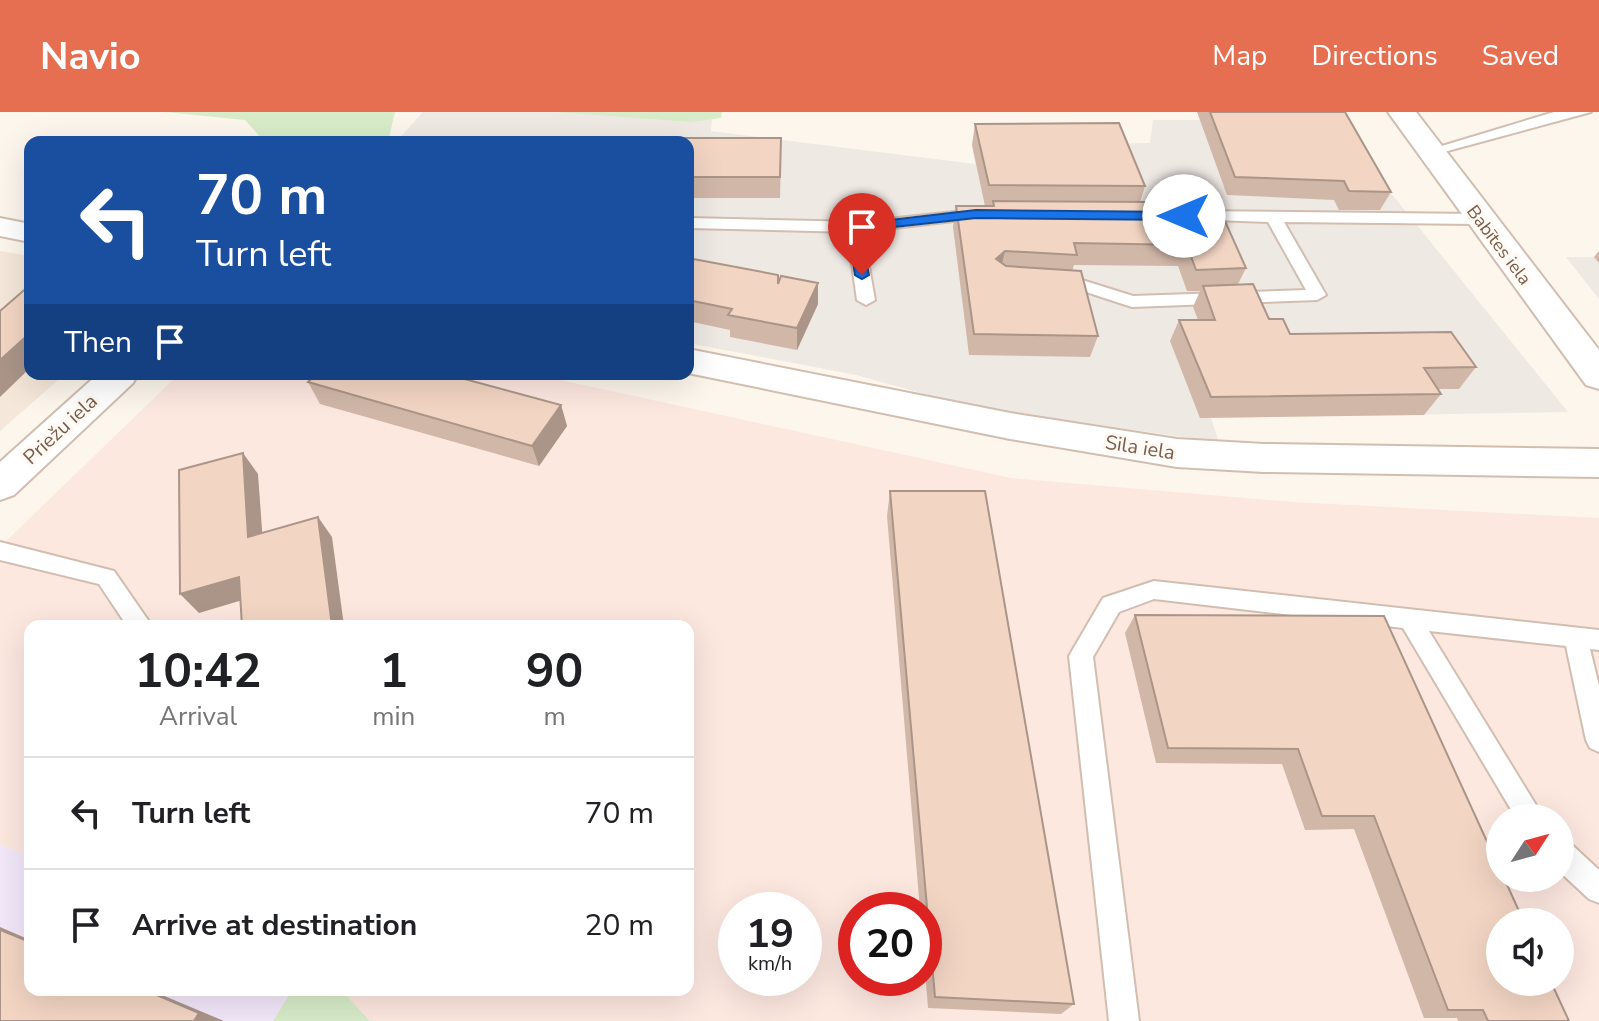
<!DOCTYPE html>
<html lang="en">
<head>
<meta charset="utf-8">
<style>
  body { margin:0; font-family:"Nunito Sans",sans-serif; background:#f6f6f6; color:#202124; height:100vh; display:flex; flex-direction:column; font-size:30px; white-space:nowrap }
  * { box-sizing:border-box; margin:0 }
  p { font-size:26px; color:#757577 }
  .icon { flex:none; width:44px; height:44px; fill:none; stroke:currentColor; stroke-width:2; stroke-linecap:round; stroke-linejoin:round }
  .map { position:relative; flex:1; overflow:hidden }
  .details { position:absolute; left:24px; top:508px; width:670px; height:376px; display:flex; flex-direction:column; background:#fff; border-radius:16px; box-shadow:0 8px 32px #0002 }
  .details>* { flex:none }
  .top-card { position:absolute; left:24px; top:24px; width:670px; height:244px; border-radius:16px; box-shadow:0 8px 32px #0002; background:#1a4fa0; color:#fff; overflow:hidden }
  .needle { width:52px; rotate:54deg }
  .buttons { position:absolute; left:1486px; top:692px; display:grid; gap:16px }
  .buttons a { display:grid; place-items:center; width:88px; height:88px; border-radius:50%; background:#fff; box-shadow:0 8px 32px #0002; font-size:40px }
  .speed { position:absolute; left:718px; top:780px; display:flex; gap:16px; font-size:40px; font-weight:700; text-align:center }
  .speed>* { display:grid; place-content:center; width:104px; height:104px; border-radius:50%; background:#fff; box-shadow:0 8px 32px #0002; line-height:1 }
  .speed small { font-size:20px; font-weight:400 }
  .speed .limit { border:12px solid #d22; background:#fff; color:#111 }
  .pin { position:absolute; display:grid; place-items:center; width:68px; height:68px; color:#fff; margin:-82px -34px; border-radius:50% 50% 50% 0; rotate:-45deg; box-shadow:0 0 8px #0007 }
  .pin .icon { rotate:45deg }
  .me { position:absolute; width:88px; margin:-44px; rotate:270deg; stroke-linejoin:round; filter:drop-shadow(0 0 6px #0008) }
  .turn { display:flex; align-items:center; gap:28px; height:168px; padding:0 40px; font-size:36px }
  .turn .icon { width:104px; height:104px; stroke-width:2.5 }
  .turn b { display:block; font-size:56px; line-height:68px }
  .then { display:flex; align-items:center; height:76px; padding:0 40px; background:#0003; gap:16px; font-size:30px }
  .eta { display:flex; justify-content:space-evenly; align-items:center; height:136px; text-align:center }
  .eta b { font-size:48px; font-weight:700; line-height:56px }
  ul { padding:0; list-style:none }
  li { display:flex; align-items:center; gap:24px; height:112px; padding:0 40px; border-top:2px solid #e0e0e0 }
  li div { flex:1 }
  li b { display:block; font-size:30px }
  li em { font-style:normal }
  header { display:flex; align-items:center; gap:48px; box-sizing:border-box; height:112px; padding:0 40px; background:#e76f51; color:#fff }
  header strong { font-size:38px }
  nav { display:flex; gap:44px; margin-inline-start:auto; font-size:28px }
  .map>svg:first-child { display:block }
</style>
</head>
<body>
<header>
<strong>Navio</strong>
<nav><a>Map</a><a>Directions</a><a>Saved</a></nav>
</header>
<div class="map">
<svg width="1599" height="909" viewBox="0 0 1599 909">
  <rect width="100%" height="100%" fill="#fdf6ec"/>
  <!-- residential -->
  <polygon fill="#f5e8da" points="0,139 30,144 30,262 65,262 0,319"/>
  <!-- commercial -->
  <path fill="#fde8e0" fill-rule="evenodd" d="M179 262H533L1011 366 1294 390 1599 406V909H370L341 878H688V514H30V744L0 733V435ZM1500 706H1560V766H1500ZM736 798H804V866H736ZM856 798H924V866H856ZM1500 810H1560V870H1500Z"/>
  <!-- industrial -->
  <g fill="#efe9e4">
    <polygon points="423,0 627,0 712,6 711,19 975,52 972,33 1150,31 1153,8 1200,8 1374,60 1568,300 1211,306 1219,330 972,295 856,263 688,231 688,30 396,30"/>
    <polygon points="1566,145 1599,145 1599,187"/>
  </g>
  <!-- education -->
  <polygon fill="#f3e8fa" points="0,733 30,744 30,878 292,878 273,909 0,909"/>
  <!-- green -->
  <g fill="#d8ecc9">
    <polygon points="165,0 395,0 388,30 265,30 245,8"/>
    <polygon points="556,0 722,0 721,6 691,10"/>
    <polygon points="292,878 341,878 370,909 273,909"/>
  </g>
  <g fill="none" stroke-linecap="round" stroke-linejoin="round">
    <defs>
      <g id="service">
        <polygon points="1554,0 1591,0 1429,44 1422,40"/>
        <polygon points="982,97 990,102 988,105 868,119 866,138 875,188 866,193 857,188 850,138 852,120 688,116 688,106 860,110"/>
        <polygon points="1193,99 1479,102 1487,107 1479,112 1284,110 1326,183 1317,188 1132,195 1080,178 1048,175 1046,171 1054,166 1082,168 1133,184 1306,178 1268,110 1187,107 1185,104"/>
        <polygon points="0,430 114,459 152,514 127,514 99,472 0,448"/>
        <polygon points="1154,469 1599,518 1599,538 1590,537 1599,574 1599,640 1590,636 1586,628 1566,534 1429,519 1544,706 1516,706 1403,516 1154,487 1119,500 1093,545 1139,909 1109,909 1069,544 1103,486"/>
        <polygon points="1560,727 1570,731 1599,758 1599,791 1589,787 1560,760"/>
      </g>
      <g id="minor">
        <polygon points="0,106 30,112 30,130 0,124"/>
        <polygon points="688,237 1010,301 1177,327 1264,332 1599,337 1599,365 1264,360 1177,355 1010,327 688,261"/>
        <polygon points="98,262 138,262 133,271 14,383 0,388 0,350"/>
      </g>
      <polygon id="tertiary" points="1388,0 1416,0 1599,238 1599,277 1586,273"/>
    </defs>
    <!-- service casing -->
    <use href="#service" stroke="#d1beb0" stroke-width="4"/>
    <!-- minor casing -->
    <use href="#minor" stroke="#d1beb0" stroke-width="4"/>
    <!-- tertiary casing -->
    <use href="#tertiary" stroke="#d1beb0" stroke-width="4"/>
    <!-- service -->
    <use href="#service" fill="#fff" fill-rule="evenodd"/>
    <!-- minor -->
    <use href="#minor" fill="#fff" fill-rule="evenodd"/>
    <!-- tertiary -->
    <use href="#tertiary" fill="#fff" fill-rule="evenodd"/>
  </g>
  <!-- wall -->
  <g fill="#d1b7a8">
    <polygon points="1197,0 1345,0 1391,80 1380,98 1339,98 1334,88 1227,83"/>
    <polygon points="975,12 1145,74 1140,90 1155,97 1246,156 1238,172 1269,207 1290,222 1476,255 1459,277 1437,277 1441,282 1424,303 1200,306 1170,229 1179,208 1198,208 1193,195 1200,179 1187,179 1178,154 1074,153 1072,159 1098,224 1090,245 969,243 953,115 956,94 985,94 972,33"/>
    <polygon points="688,30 781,47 780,86 688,86"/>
    <polygon points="1599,139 1599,151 1594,145"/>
    <polygon points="688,146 778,171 818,171 818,192 797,238 730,225 730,218 688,209"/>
    <polygon points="308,270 561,293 567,314 539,354 320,292"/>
    <polygon points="890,379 1074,892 1061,902 928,896 924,846 924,798 920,798 887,404"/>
    <polygon points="1135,503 1384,504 1569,909 1458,909 1457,906 1424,906 1354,717 1305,718 1282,652 1156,651 1125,521"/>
  </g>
  <!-- shaded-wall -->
  <g fill="#aa9588">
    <polygon points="1005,139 1000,160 996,147"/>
    <polygon points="818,171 818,192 797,238 797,216"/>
    <polygon points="30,221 30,256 0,285 0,248"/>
    <polygon points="561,293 567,314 539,354 532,334"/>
    <polygon points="243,341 258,362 264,445 248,425"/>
    <polygon points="318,405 332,425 344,514 332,514"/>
    <polygon points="239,465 256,484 199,501 180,482"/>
    <polygon points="0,815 30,828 30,830 0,818"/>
    <polygon points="145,878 150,878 224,909 194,909"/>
  </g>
  <!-- building -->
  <g fill="#f3d5c3" stroke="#aa9588" stroke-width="2">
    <polygon points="1210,0 1345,0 1391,80 1349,79 1344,69 1235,65"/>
    <polygon points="1119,11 1145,74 989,73 975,12"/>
    <polygon points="644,26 781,26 780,65 688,65 688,30 643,30"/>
    <polygon points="993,89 1152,90 1155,97 1220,98 1246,156 1196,158 1187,133 1074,131 1077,143 1005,139 996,147 1006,154 1081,159 1098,224 974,222 956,94 994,94"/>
    <polygon points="688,146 778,163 778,172 781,164 818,171 797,216 728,203 732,197 688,188"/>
    <polygon points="1253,172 1269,207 1283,207 1290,222 1451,220 1476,255 1424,256 1441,282 1211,285 1179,208 1215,208 1203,174"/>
    <polygon points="30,173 30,221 0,248 0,199"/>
    <polygon points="316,262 446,262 561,293 532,334 308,270"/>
    <polygon points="243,341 248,425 318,405 332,514 242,514 239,465 180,482 179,358"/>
    <polygon points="890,379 985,379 1074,892 935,885"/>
    <polygon points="1135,503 1384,504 1500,758 1500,766 1504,766 1524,810 1500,810 1500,870 1551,870 1569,909 1488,909 1483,898 1448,898 1374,704 1322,704 1298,637 1168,636"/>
    <polygon points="0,818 30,830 30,878 145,878 199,901 194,909 0,909"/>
  </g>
  <!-- route -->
  <polygon fill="#1a73e8" stroke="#114b97" stroke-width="2" points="976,98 1184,100 1191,104 1184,108 976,106 867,118 864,138 869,163 862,167 855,163 851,138 856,112"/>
  <g text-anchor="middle" stroke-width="7" stroke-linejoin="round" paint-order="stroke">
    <!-- far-street labels -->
    <g font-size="18" fill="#7a5c4d" stroke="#fffaf3">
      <text transform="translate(1499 133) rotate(53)" y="6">Babītes iela</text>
    </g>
    <!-- street labels -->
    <g font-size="20" fill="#7a5c4d" stroke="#fffaf3">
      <text transform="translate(60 317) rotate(-43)" y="7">Priežu iela</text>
      <text transform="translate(1140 335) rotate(9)" y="7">Sila iela</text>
    </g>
  </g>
</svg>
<div class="buttons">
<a><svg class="needle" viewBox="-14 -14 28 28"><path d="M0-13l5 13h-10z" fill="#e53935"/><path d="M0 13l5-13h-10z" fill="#757577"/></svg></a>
<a><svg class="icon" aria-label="sound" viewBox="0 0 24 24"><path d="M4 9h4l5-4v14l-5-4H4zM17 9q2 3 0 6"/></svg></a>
</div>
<div class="speed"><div>19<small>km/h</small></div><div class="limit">20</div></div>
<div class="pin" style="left:862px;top:163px;background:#d93025"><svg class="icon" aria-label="arrive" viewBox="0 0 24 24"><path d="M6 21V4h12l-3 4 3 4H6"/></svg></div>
<svg class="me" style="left:1184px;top:104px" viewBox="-20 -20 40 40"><circle r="19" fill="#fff"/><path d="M0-13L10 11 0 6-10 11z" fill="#1a73e8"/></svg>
<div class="top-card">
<div class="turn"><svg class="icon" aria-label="left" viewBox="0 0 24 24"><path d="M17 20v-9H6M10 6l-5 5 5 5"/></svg><div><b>70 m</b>Turn left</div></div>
<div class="then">Then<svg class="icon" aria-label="arrive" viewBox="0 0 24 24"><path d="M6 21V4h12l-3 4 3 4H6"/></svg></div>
</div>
<section class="details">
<div class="eta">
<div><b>10:42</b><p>Arrival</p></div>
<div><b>1</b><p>min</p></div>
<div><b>90</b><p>m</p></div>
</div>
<ul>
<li><svg class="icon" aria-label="left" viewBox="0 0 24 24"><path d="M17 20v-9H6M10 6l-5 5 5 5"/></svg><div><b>Turn left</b></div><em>70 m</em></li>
<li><svg class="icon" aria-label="arrive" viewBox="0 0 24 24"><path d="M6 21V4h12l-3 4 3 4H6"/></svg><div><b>Arrive at destination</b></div><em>20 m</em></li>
</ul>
</section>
</div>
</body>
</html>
